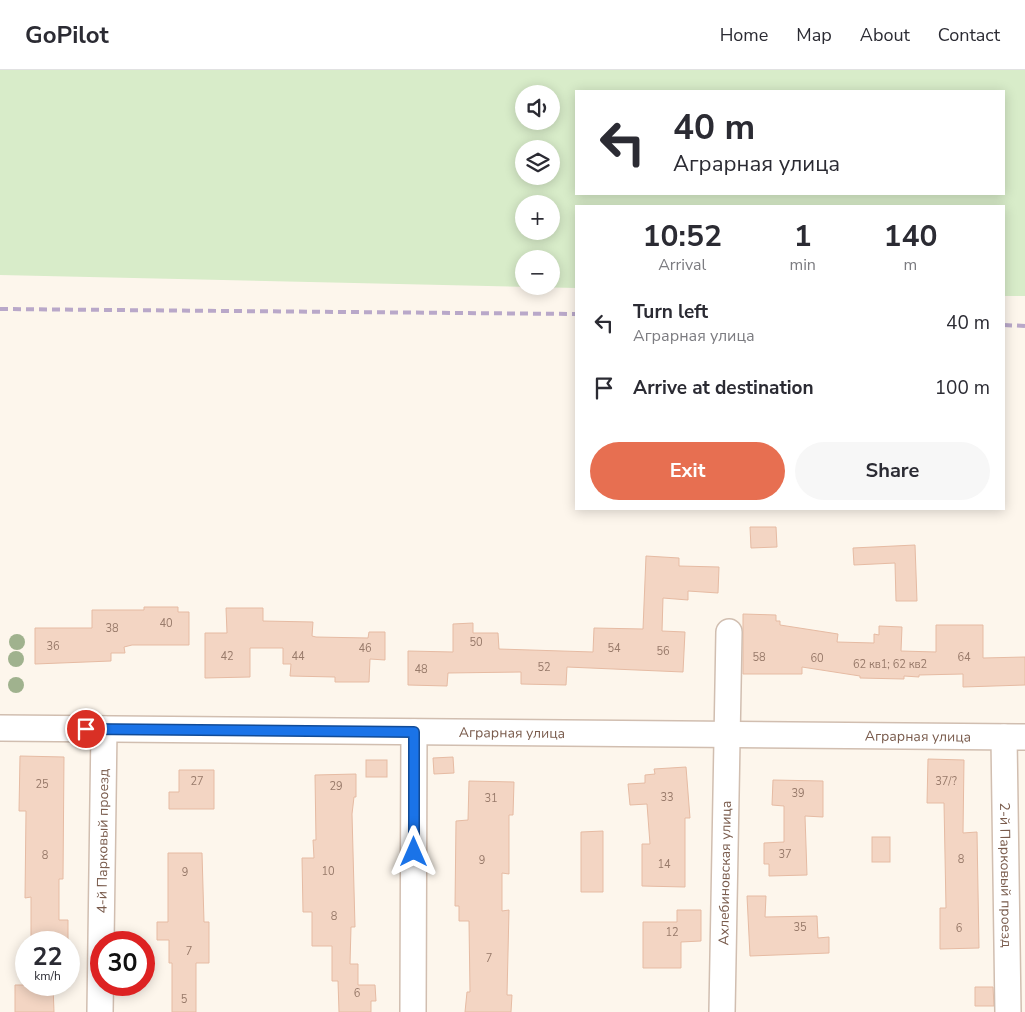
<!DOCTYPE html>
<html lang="en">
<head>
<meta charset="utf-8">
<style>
  body { margin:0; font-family:"Nunito Sans",sans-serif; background:#f7f7f7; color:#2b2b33; height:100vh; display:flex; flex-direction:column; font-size:19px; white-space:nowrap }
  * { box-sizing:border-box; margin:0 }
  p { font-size:16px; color:#7c7c81 }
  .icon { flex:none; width:28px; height:28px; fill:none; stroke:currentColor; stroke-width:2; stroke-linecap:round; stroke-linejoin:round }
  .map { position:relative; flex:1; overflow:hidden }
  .details { position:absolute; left:575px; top:135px; width:430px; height:305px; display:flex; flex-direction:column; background:#fff; border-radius:0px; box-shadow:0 2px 12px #0003 }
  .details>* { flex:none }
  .hud { position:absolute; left:575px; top:20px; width:430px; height:105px; border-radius:0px; box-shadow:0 2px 12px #0003; background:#fff; color:#2b2b33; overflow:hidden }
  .controls { position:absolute; left:515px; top:15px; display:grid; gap:10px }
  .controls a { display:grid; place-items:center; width:45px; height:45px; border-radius:50%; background:#fff; box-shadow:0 2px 12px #0003; font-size:25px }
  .speed { position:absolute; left:15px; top:861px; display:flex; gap:10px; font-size:25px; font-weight:700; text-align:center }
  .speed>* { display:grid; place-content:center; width:65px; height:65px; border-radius:50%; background:#fff; box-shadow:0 2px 12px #0003; line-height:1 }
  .speed small { font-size:12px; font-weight:400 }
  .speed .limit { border:8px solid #d22; background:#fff; color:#111 }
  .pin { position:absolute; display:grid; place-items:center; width:42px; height:42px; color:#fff; margin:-21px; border:2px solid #fff; border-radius:50%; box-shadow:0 1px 5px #0007 }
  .me { position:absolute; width:55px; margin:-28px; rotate:0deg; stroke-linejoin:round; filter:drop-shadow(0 0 4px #0008) }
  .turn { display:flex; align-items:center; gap:18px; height:105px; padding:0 15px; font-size:22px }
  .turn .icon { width:65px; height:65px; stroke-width:2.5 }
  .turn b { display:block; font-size:35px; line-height:42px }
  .eta { display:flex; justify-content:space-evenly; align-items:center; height:85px; text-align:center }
  .eta b { font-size:30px; font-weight:700; line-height:35px }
  .button { display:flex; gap:10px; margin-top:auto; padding:10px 15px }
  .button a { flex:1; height:58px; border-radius:30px; background:#e76f51; color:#fff; font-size:20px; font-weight:700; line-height:58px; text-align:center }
  .button a+a { background:#f7f7f7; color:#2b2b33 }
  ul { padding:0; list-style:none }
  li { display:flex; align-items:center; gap:15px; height:65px; padding:0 15px }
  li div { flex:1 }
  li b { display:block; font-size:19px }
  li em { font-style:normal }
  header { display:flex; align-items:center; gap:30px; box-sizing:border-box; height:70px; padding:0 25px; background:#fff; border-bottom:1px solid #e1e1e2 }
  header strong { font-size:24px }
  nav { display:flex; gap:28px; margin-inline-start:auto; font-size:18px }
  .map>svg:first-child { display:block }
</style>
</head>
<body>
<header>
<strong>GoPilot</strong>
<nav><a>Home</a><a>Map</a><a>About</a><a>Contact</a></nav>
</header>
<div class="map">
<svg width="1025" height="942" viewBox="0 0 1025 942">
  <rect width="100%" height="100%" fill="#fdf6ec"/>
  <!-- green -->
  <path fill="#d8ecc9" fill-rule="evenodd" d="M0 0H1025V226H1004V136H576V218L0 205ZM576 21H1004V124H576ZM524 24H551V51H524ZM524 79H551V106H524ZM524 134H551V161H524ZM524 189H551V216H524Z"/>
  <!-- building -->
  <g fill="#f3d5c3" stroke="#e6bba3">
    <polygon points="750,457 776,457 777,477 751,478"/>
    <polygon points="915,475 917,531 896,531 895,493 854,495 853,478"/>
    <polygon points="646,486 679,488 679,496 719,497 718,523 688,521 688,530 663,528 662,561 685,562 683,602 567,597 566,615 521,614 521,602 448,603 447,616 408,615 408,581 453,582 453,554 473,553 473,563 498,563 499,579 593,582 594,558 643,559"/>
    <polygon points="144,537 178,537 178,542 189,542 189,575 132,575 124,577 125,583 111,583 111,591 35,594 35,558 92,558 92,540 144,540"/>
    <polygon points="226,538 263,538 263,551 313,552 312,566 316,567 368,568 369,562 385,562 385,590 370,589 369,612 335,612 335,607 290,606 291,594 283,594 283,578 250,578 250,607 205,608 205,563 227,563"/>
    <polygon points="743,544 776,545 776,551 780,551 780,555 838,564 837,572 874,573 874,564 879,565 879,556 902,557 901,581 936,582 936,555 983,555 983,588 1025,587 1025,615 963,617 963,604 919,605 919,607 904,606 904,609 860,608 860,606 802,597 802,604 743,604"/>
    <polygon points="20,686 64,687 63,809 59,809 59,850 68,850 68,872 31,872 31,827 25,828 26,741 19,741"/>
    <polygon points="453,687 454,703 434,704 433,688"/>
    <polygon points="928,689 964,690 963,763 977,762 979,878 940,879 940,838 946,838 944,733 927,733"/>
    <rect x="366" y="690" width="21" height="17"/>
    <polygon points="686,697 690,748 685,748 685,817 642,816 642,774 650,774 647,734 630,735 628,714 645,713 645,705 655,704 654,699"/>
    <polygon points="179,700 214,700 214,739 169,739 169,722 179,722"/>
    <polygon points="356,704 356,727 354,727 352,744 355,857 351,857 350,894 358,894 358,915 375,915 376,931 371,931 371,942 339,942 338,911 332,911 332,876 312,876 312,842 303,842 302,788 314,788 313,770 316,770 315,705"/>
    <polygon points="773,710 823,711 823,747 805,746 807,805 769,806 769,794 764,794 764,773 784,772 784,736 772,735"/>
    <polygon points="469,711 514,712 513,745 509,745 509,804 502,803 502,841 509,840 507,925 512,925 511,942 465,942 467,922 470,922 469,851 459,851 459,836 455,836 456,751 468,750"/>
    <polygon points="603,761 603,822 581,822 581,762"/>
    <rect x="872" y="767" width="18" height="25"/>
    <polygon points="168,783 202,783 204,852 209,852 209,893 196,893 196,942 172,942 172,893 169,893 169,870 157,870 157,852 168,852"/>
    <polygon points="747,826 766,826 765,847 817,846 818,868 829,867 829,883 750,886"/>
    <polygon points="677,840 701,840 701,871 681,872 681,898 643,898 643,852 677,852"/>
    <polygon points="15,915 53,915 54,942 15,942"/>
    <polygon points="975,917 993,917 994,936 975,936"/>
  </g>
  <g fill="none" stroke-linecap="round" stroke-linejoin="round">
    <defs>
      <g id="minor">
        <path id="s1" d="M0 658 1025 667"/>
        <path id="s2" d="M1004 667 1008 942"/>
        <path id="s3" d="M100 942 104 659"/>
        <polyline points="413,942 414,662"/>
        <path id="s4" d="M722 942 729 562"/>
      </g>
    </defs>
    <!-- minor casing -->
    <use href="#minor" stroke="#d1beb0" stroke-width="28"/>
    <!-- minor -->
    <use href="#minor" stroke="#fff" stroke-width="25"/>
    <!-- rail -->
    <g stroke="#b9a8c9" stroke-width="4" stroke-dasharray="8 5" stroke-linecap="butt">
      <polyline points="0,239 576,244"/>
      <polyline points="1004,255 1025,256"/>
    </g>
  </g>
  <!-- trees -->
  <g fill="#a0b28e">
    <circle cx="17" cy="572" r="8"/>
    <circle cx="16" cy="589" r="8"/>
    <circle cx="16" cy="615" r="8"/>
  </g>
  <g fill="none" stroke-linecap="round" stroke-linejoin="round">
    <defs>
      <polyline id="route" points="86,659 414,662 414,782"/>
    </defs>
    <!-- route casing -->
    <use href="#route" stroke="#114b97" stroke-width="12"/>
    <!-- route -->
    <use href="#route" stroke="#1a73e8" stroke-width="9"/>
  </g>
  <g text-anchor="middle" stroke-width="4" stroke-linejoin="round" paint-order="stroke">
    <!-- number labels -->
    <g font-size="11" fill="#987a6a">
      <text x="166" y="557">40</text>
      <text x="112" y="562">38</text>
      <text x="476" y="576">50</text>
      <text x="53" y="580">36</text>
      <text x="365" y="582">46</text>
      <text x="614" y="582">54</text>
      <text x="663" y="585">56</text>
      <text x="227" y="590">42</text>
      <text x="298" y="590">44</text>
      <text x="759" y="591">58</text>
      <text x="964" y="591">64</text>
      <text x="817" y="592">60</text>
      <text x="890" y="598">62 кв1; 62 кв2</text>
      <text x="544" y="601">52</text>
      <text x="421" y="603">48</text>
      <text x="197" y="715">27</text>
      <text x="946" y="715">37/?</text>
      <text x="42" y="718">25</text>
      <text x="336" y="720">29</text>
      <text x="798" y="727">39</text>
      <text x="667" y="731">33</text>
      <text x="491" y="732">31</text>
      <text x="785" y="788">37</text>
      <text x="45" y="789">8</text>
      <text x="961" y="793">8</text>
      <text x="482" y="794">9</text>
      <text x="664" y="798">14</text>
      <text x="328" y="805">10</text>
      <text x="185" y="806">9</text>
      <text x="334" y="850">8</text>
      <text x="800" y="861">35</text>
      <text x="959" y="862">6</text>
      <text x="672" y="866">12</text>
      <text x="189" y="885">7</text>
      <text x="489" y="892">7</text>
      <text x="357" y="927">6</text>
      <text x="184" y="933">5</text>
    </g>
    <!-- street labels -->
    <g font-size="14" fill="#7a5c4d" stroke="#fffaf3">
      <text dy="5" stroke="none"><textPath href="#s1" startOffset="512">Аграрная улица</textPath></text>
      <text dy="5" stroke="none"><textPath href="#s1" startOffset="918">Аграрная улица</textPath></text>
      <text dy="5" stroke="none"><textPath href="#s3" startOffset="171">4-й Парковый проезд</textPath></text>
      <text dy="5" stroke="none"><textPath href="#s4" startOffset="139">Ахлебиновская улица</textPath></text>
      <text dy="5" stroke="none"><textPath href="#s2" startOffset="138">2-й Парковый проезд</textPath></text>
    </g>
  </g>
</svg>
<div class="controls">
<a><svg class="icon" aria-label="sound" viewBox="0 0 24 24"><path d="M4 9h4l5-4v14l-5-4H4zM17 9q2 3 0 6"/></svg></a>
<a><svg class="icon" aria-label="layers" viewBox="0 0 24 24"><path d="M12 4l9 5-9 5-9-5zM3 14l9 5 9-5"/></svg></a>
<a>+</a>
<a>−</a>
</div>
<div class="speed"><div>22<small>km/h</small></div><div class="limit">30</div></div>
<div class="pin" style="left:86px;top:659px;background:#d93025"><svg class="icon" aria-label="arrive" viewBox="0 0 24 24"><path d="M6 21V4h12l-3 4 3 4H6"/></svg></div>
<svg class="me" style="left:414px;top:782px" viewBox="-20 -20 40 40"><path d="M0-17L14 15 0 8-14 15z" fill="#1a73e8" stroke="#fff" stroke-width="4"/></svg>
<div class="hud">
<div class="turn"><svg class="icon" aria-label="left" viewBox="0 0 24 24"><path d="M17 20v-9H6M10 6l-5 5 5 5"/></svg><div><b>40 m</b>Аграрная улица</div></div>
</div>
<section class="details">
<div class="eta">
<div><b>10:52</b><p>Arrival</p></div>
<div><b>1</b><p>min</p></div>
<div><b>140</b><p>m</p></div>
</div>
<ul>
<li><svg class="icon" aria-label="left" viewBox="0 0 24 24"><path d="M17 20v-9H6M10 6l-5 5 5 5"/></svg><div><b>Turn left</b><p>Аграрная улица</p></div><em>40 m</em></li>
<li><svg class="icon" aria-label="arrive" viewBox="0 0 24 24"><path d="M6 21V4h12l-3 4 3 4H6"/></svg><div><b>Arrive at destination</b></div><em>100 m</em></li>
</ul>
<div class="button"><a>Exit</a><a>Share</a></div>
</section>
</div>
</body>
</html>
